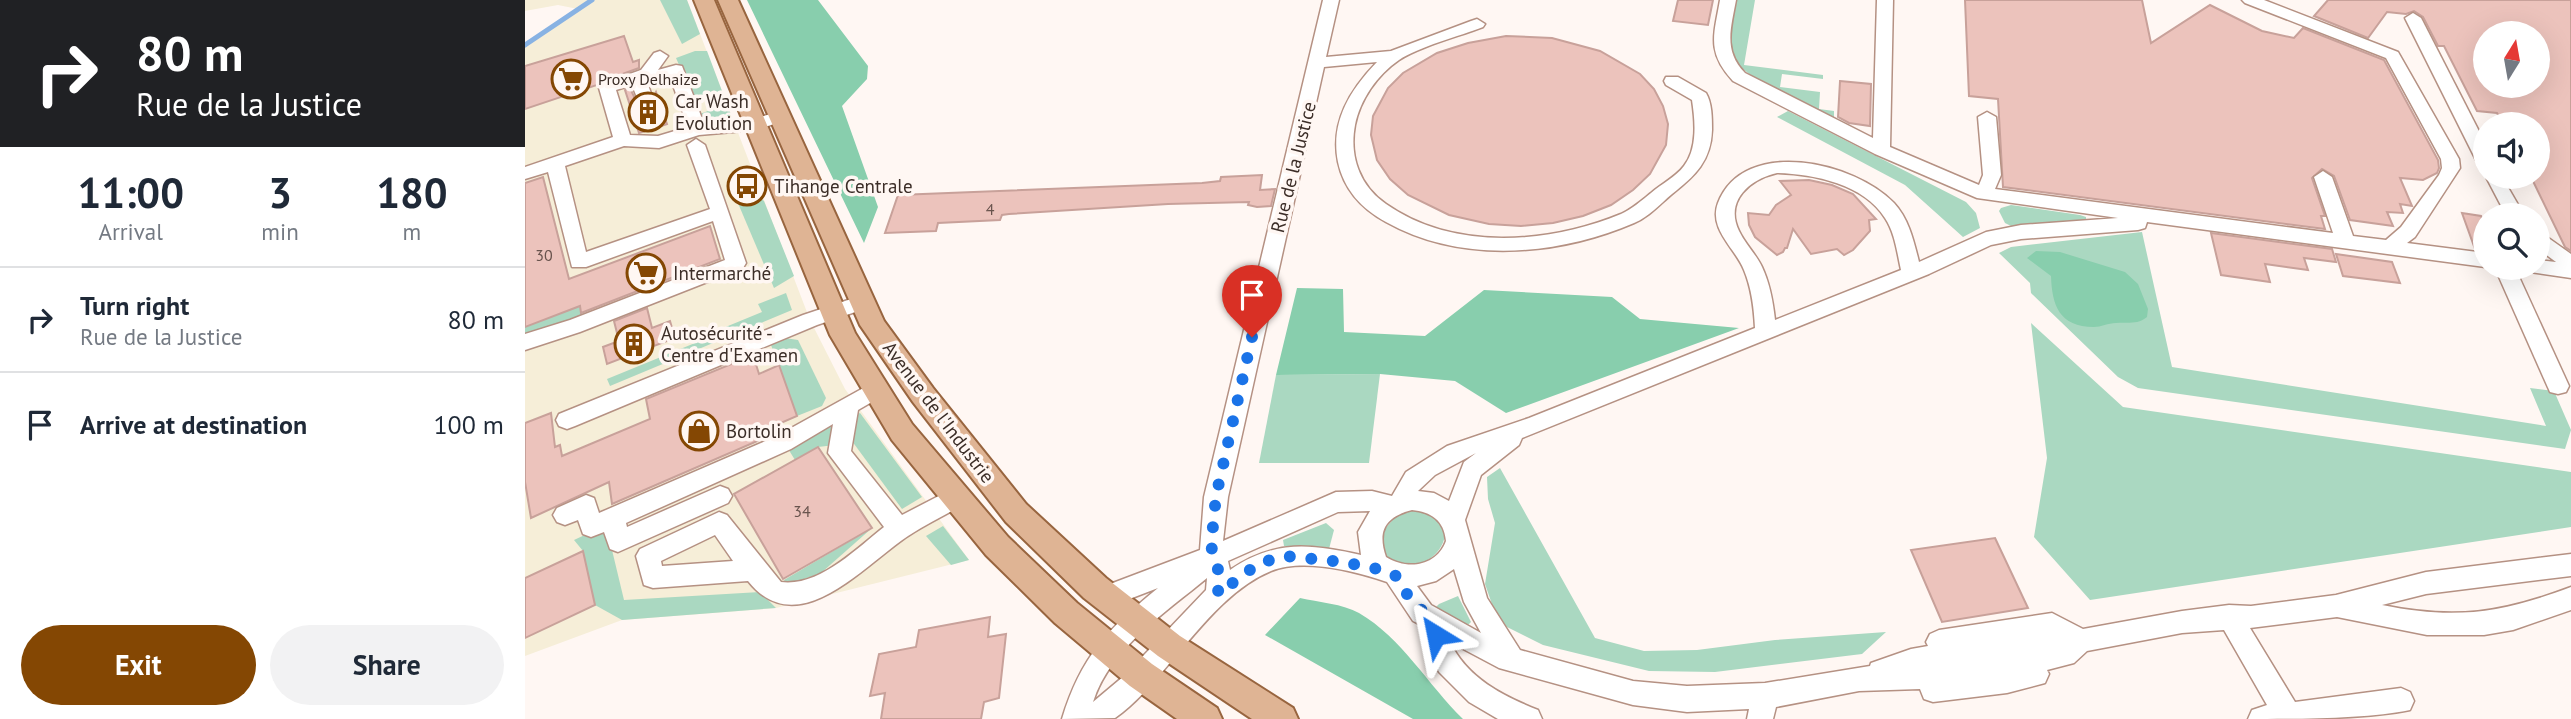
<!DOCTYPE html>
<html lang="en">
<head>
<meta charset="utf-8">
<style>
  body { margin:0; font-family:"PT Sans",sans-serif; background:#f2f2f3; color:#1f2937; height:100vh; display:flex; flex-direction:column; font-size:26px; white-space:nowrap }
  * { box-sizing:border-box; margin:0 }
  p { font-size:23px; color:#747a83 }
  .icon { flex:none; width:38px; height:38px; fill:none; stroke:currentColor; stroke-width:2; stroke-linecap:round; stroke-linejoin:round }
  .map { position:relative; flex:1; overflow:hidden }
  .side { display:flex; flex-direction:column; background:#fff; width:525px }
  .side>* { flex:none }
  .top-card { background:#202124; color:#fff; overflow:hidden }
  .needle { width:46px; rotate:11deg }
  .tools { position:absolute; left:1948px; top:21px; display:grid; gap:14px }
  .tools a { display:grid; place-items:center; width:77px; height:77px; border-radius:50%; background:#fff; box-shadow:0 7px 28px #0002; font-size:35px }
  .pin { position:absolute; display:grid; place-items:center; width:60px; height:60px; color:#fff; margin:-72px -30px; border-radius:50% 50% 50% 0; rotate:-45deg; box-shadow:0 0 7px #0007 }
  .pin .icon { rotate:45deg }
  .me { position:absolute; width:77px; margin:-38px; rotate:325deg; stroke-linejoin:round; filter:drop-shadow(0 0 5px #0008) }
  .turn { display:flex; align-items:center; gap:24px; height:147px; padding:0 21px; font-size:32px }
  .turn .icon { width:91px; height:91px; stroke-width:2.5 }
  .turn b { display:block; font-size:49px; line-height:60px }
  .eta { display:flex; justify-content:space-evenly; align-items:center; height:119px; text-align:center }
  .eta b { font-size:42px; font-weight:700; line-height:49px }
  .cta { display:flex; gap:14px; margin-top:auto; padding:14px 21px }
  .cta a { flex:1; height:80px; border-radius:42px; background:#844703; color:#fff; font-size:28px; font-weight:700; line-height:80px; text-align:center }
  .cta a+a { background:#f2f2f3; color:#1f2937 }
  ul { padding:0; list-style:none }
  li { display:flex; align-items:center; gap:21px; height:105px; padding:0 21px; border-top:2px solid #e0e1e3 }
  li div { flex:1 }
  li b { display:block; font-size:26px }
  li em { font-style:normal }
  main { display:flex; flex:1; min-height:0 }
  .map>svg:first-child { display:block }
</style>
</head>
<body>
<main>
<section class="side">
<div class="top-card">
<div class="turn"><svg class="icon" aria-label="right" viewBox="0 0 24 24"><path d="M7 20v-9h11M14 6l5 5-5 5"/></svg><div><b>80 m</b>Rue de la Justice</div></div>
</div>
<div class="eta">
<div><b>11:00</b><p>Arrival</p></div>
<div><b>3</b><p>min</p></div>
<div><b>180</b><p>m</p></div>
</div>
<ul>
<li><svg class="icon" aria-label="right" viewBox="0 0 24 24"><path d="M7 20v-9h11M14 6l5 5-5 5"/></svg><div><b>Turn right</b><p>Rue de la Justice</p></div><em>80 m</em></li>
<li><svg class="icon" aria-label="arrive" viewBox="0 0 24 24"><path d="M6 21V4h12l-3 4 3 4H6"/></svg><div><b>Arrive at destination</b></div><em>100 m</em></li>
</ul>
<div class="cta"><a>Exit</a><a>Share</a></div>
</section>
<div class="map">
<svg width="2046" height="719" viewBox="0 0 2046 719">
  <rect width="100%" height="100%" fill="#fff7f3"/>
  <!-- commercial -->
  <polygon fill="#f6eed8" points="0,0 162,0 285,320 320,389 444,560 251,608 97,620 0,656 0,45 53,9 33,5 0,11"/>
  <!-- green -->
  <g fill="#aad8c1">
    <polygon points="135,0 162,0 175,34 157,44"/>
    <path d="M1209 0H1230L1219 65 1298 75V79L1257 74 1255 87 1295 92 1294 109 1309 111V121C1270 101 1227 85 1200 50Z"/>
    <polygon points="170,51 182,51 206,115 183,122 178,121 175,114 188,109 182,95 169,99 151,58"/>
    <polygon points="1263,111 1441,202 1451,213 1455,228 1438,237 1380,185 1252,117"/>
    <polygon points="209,180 239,201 269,276 249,288 204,182"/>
    <polygon points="1486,205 1555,215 1561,217 1561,222 1488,227 1480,223 1474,211 1476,208"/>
    <polygon points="1617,232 1647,367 2021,426 2005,388 2029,391 2046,430 2040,449 1613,388 1593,377 1506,293 1505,283 1474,253 1486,247"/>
    <polygon points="261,293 267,310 85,386 82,379 170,343 169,340 237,312 233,304"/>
    <polygon points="55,306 58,319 47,323 33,323 0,336 0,327"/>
    <polygon points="1506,323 1598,407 2046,472 2046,527 1565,600 1509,537 1522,458"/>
    <polygon points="260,338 273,340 301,398 297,406 272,416 246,345"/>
    <polygon points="855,374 844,463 734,463 751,375"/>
    <polygon points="335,413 397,497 377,509 324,437 327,416"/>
    <polygon points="313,422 310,445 293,447 270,460 262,447"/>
    <polygon points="975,468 1070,638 1119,651 1172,650 1250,640 1361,632 1337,654 1190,672 1124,671 1018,645 982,627 969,610 960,584 970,523 963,499 962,477"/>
    <path d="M886 511C904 511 916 518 920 536 913 570 863 577 857 549 855 544 857 537 857 532L871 516Z"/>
    <polygon points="801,523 809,530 804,549 759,546 758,540"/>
    <polygon points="81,525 99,600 235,592 251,608 97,620 70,605 58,551 49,540"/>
    <polygon points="418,526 444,560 426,565 401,536"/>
    <polygon points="347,528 296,573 262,585 259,580"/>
    <polygon points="933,596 946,622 940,628 907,611 914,604"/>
  </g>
  <!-- forest -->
  <g fill="#88cead">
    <polygon points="222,0 293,0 343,66 342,79 317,106 353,207 339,243"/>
    <path d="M1511 251 1535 252 1600 272 1613 284 1623 309 1622 317C1612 325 1603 322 1591 323 1583 323 1576 327 1569 327 1534 327 1527 305 1526 276L1502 258Z"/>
    <polygon points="772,288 818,289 819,332 900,336 959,290 1087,297 1115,319 1214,328 981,413 930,381 855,374 751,375"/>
    <path d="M775 598C793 602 818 604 834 613 877 638 903 685 938 719H888L740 635Z"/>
  </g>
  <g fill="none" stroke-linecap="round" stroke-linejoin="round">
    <!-- stream -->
    <polyline stroke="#88b2e3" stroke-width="5" points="0,45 67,0"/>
  </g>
  <!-- building -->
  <g fill="#ecc3bc" stroke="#c8a19a" stroke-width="2" fill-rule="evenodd">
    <polygon points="1153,0 1188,0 1183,25 1148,21"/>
    <polygon points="1440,0 1617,0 1626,43 1685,5 1737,31 1769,38 1778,28 1859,60 1913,160 1914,168 1912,173 1898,180 1875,178 1887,206 1875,204 1878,213 1862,212 1868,226 1825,220 1809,176 1797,169 1787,178 1800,216 1796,216 1800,229 1478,187 1473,99 1444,96"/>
    <path d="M1803 0H2046V251L2040 247 2006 177H2012V124H1978L1972 113 1952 111 1919 46H1913L1898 17 1889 11 1881 14 1862 12 1843 38 1789 16ZM1960 33H2012V86H1960Z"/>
    <polygon points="99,36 108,62 114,60 114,68 75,82 72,85 0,109 0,66"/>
    <polygon points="981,36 1027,38 1075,51 1115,74 1129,89 1138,106 1143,124 1141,145 1125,174 1108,190 1086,205 1058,216 1028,223 996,226 964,224 924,215 883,195 865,179 852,160 846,135 848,116 863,88 878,73 912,53 943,43"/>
    <polygon points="1315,81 1346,84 1345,126 1324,123 1313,117"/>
    <polygon points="105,88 111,101 119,104 128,98 131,92 142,124 114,133 100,90"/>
    <polygon points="737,175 735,190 750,189 746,206 732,207 723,205 724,202 643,204 484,214 477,215 475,220 413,223 411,231 360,233 373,195 677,183 695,181 696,177"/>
    <polygon points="18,177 44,279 185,226 195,259 56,313 55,306 0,327 0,183"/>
    <polygon points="1284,180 1307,185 1328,194 1351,219 1344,220 1345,231 1328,250 1319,255 1312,249 1286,254 1268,229 1262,248 1260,248 1258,252 1252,255 1230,237 1224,225 1223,213 1244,215 1251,205 1266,195 1255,181"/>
    <polygon points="1937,213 1956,216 1960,227 1960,250 1950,249"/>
    <polygon points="1686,233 1807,249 1811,262 1779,258 1783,270 1740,264 1745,282 1696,275"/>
    <polygon points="1811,254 1867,262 1875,283 1818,276"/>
    <polygon points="122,308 127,328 145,321 150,338 82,364 78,347 94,341 89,321"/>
    <polygon points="228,355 234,374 254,365 272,416 251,425 253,432 87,504 84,482 6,518 0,482 0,423 26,413 30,447 35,445 37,456 125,419 121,399"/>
    <polygon points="293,447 347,528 258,579 209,494"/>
    <polygon points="1470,538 1503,608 1417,622 1386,550"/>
    <polygon points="58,551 70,605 0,638 0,578"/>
    <polygon points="465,617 463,637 481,634 474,698 459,702 456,719 356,719 360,693 345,696 354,654 391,647 394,630"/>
  </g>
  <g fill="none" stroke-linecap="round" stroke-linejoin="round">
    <!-- minor-tunnel -->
    <polyline stroke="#d8cfca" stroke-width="18" stroke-dasharray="18 9" stroke-linecap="butt" points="119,96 130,128"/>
    <defs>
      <g id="minor">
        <path d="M798 0H814L801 57 866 51 946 21 952 19 960 24 958 27C935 36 893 47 874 60 852 75 835 100 830 125 824 157 835 186 861 204 928 251 1023 244 1096 214 1107 209 1116 201 1126 193 1136 184 1151 177 1159 166 1173 148 1170 120 1167 100L1141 85 1139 81 1141 77H1153L1181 93C1187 103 1187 118 1187 130 1186 161 1170 176 1147 194 1135 204 1124 217 1109 223 1032 256 936 264 861 222 837 209 819 190 813 162 805 122 825 90 852 62L799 67 703 497 698 541 811 492 847 491 867 496 881 472 922 446 1004 418 1230 328C1229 309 1227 289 1219 270 1211 249 1183 229 1193 203 1219 136 1330 162 1369 203 1384 219 1389 242 1394 262L1461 232 1496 225 1593 218 1452 198 1350 154 1208 81C1181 52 1189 35 1195 0H1211C1206 28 1198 51 1220 73L1348 138 1352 0H1368L1365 147 1454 185 1458 175 1453 117 1462 112 1471 117 1476 175 1470 189 1808 233 1789 177 1798 171 1807 177 1828 236 1861 240 1876 227 1914 175 1917 168 1916 159 1861 58 1720 3 1717 0H1739L1873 52 1934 159 1935 168 1890 237 1882 243 1960 253V267L1622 222 1620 228 1613 230 1496 239 1466 245 1404 274 997 438 994 445 956 475 940 520 962 598 995 650 1108 681 1162 686 1240 683 1345 666 1346 663 1386 649 1403 646 1401 642 1405 634 1414 630 1527 613 1558 629 1657 611 1704 605 1726 606 1811 595 1901 572 2046 554V576L1901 594 1857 605C1930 620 1977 613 2046 587V610L1988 630 1959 635H1902L1812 617 1725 628 1770 702 1876 688 1885 692 1889 701 1885 710C1843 719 1769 719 1723 719L1727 710 1742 705 1699 630 1657 633 1562 651 1549 663 1522 670 1524 674 1520 683 1482 693 1408 702 1399 699 1395 689 1334 691 1251 707 1248 719H1222L1224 709 1162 712 1108 705 974 668 925 642C942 678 978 696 1013 710L1017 719H973L944 702 914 672 902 647 896 625 888 621 862 582C829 571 779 558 746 571 704 588 672 632 643 665 627 684 610 704 590 718L537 719C556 656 583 629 633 588L581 608 572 605 569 597 572 589 675 550 679 497ZM1252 173C1288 174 1339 184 1360 218 1370 233 1372 252 1376 270L1250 320C1248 302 1245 284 1237 267 1231 254 1220 244 1214 231 1199 200 1226 179 1252 173ZM951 453 939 462 924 501 909 493 893 491 910 475ZM887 510C906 512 919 520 921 541 911 567 882 570 861 557 852 531 860 517 887 510ZM845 511 833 532 836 555C786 544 750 539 705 570L703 561 813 512ZM929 569 939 602 956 633 906 605 892 586 911 581ZM682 578 681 590 599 676 568 702C585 648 640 613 682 578Z"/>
        <polygon points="1888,13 1896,18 1960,143 1960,166 1951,160 1880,18"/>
        <path d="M135 51 143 56 133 70 151 65 157 66 179 124 229 119 255 111 264 116 261 120 231 130 174 135 134 148 99 146 40 166 61 252 185 209 162 145 171 139 180 145 221 263 218 268 55 332 0 350V334L45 320 200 260 188 221 61 267H47L23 172 0 179V167L88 137 74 88 76 84 116 70 129 53ZM145 77 163 127 133 136 105 135 91 90 107 85 113 100 119 101 127 96 123 85Z"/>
        <polygon points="1960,175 1977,177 1999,215 1981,215"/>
        <polygon points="2012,230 2046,254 2046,278 2005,272 2003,268 2012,268 2012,260 2031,262 2012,248"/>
        <polygon points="1970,268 1990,268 2044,386 2041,392 2033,394 2025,392"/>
        <polygon points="338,295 345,297 348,302 345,307 292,325 50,426 42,429 34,426 31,420 34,414 278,315"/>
        <path d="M351 381 359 383 362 389 359 395 333 410 326 451 377 515 431 487 439 490 443 497 439 504C421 515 401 524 383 536 339 565 273 644 223 581L128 588 119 585 111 556 115 549 194 512 202 515 256 582C294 587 331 549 359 527L303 453 308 424 266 449 101 523 102 527 195 486 203 489 207 496 203 503 93 552 85 549 79 532 66 537 58 534 53 520 40 525 32 522 28 515 32 508 61 495 69 498 74 513 250 437ZM190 535 208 561 137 566 136 561Z"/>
      </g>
      <g id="major">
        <polygon points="169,0 189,0 330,333 387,424 483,537 552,603 627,664 692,708 697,719 652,719 605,686 530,623 461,555 367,440 305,335"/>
        <polygon points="193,0 213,0 359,321 408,388 501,504 581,578 655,636 768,708 773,719 727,719 633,656 559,598 481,522 388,402 335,325"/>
      </g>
    </defs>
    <!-- minor casing -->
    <use href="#minor" stroke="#b59183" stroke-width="3"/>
    <!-- major casing -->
    <use href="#major" stroke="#98653f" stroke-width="4"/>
    <!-- minor -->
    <use href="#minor" fill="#fff" fill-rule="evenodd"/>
    <!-- major -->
    <use href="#major" fill="#dfb494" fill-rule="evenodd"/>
  </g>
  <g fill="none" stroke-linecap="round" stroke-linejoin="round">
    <!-- route -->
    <polyline stroke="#1a73e8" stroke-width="12" stroke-dasharray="0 21.6" points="727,337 691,496 686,546 694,573 693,594 734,563 761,556 818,562 858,570 871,576 885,599 907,620 911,635"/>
  </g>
  <!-- icons -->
  <defs>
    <symbol id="supermarket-ring" viewBox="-11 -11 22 22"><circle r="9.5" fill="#fff7f3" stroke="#844703" stroke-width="1.5"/><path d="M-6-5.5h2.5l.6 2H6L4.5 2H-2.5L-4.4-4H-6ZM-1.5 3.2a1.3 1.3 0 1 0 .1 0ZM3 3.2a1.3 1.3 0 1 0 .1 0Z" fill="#844703"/></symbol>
    <symbol id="building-ring" viewBox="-11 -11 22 22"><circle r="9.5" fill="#fff7f3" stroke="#844703" stroke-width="1.5"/><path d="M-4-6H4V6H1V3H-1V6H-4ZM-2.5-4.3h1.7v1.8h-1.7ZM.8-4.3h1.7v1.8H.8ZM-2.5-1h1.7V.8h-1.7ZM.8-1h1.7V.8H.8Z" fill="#844703"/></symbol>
    <symbol id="bus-ring" viewBox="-11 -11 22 22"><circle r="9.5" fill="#fff7f3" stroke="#844703" stroke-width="1.5"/><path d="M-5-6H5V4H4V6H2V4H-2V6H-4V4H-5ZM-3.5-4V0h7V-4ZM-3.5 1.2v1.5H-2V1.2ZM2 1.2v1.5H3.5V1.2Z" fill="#844703"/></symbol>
    <symbol id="shop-ring" viewBox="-11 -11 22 22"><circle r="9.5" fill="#fff7f3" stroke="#844703" stroke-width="1.5"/><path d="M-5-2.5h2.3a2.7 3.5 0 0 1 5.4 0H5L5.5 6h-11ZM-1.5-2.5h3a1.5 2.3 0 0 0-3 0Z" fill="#844703"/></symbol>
  </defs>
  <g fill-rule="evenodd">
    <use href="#supermarket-ring" x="24" y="57" width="44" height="44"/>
    <use href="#building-ring" x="101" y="90" width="44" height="44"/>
    <use href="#bus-ring" x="200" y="164" width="44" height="44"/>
    <use href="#supermarket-ring" x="99" y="251" width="44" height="44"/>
    <use href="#building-ring" x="87" y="322" width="44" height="44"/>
    <use href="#shop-ring" x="152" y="409" width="44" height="44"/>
  </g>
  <g text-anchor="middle" stroke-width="7" stroke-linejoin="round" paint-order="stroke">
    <!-- far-poi labels -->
    <g font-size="16" fill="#3c2e28" stroke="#fff7f3" text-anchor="start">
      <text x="73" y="85">Proxy Delhaize</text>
    </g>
    <!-- number labels -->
    <g font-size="16" fill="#68534d">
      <text x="465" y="215">4</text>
      <text x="19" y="261">30</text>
      <text x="277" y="517">34</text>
    </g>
    <!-- poi labels -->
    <g font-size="19" fill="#3c2e28" stroke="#fff7f3" text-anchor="start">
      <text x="150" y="108">Car Wash<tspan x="150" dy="22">Evolution</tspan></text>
      <text x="249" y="193">Tihange Centrale</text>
      <text x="148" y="280">Intermarché</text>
      <text x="136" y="340">Autosécurité -<tspan x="136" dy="22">Centre d'Examen</tspan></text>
      <text x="201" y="438">Bortolin</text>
    </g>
    <!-- street labels -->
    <g font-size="19" fill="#3c2e28" stroke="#fff7f3">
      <text transform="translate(768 167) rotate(-76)" y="7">Rue de la Justice</text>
      <text transform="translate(414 412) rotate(53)" y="7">Avenue de l'Industrie</text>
    </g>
  </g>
</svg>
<div class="tools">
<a><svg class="needle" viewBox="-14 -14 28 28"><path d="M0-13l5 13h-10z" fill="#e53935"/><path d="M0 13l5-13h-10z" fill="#747a83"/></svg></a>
<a><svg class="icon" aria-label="sound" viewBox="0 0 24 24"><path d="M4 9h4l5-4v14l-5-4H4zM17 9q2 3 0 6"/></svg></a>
<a><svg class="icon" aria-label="search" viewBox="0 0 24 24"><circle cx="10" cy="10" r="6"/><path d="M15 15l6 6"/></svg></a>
</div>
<div class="pin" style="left:727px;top:337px;background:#d93025"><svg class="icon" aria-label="arrive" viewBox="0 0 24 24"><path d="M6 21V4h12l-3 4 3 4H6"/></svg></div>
<svg class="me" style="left:911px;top:635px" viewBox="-20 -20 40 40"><path d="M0-17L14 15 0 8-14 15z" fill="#1a73e8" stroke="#fff" stroke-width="4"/></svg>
</div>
</main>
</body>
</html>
